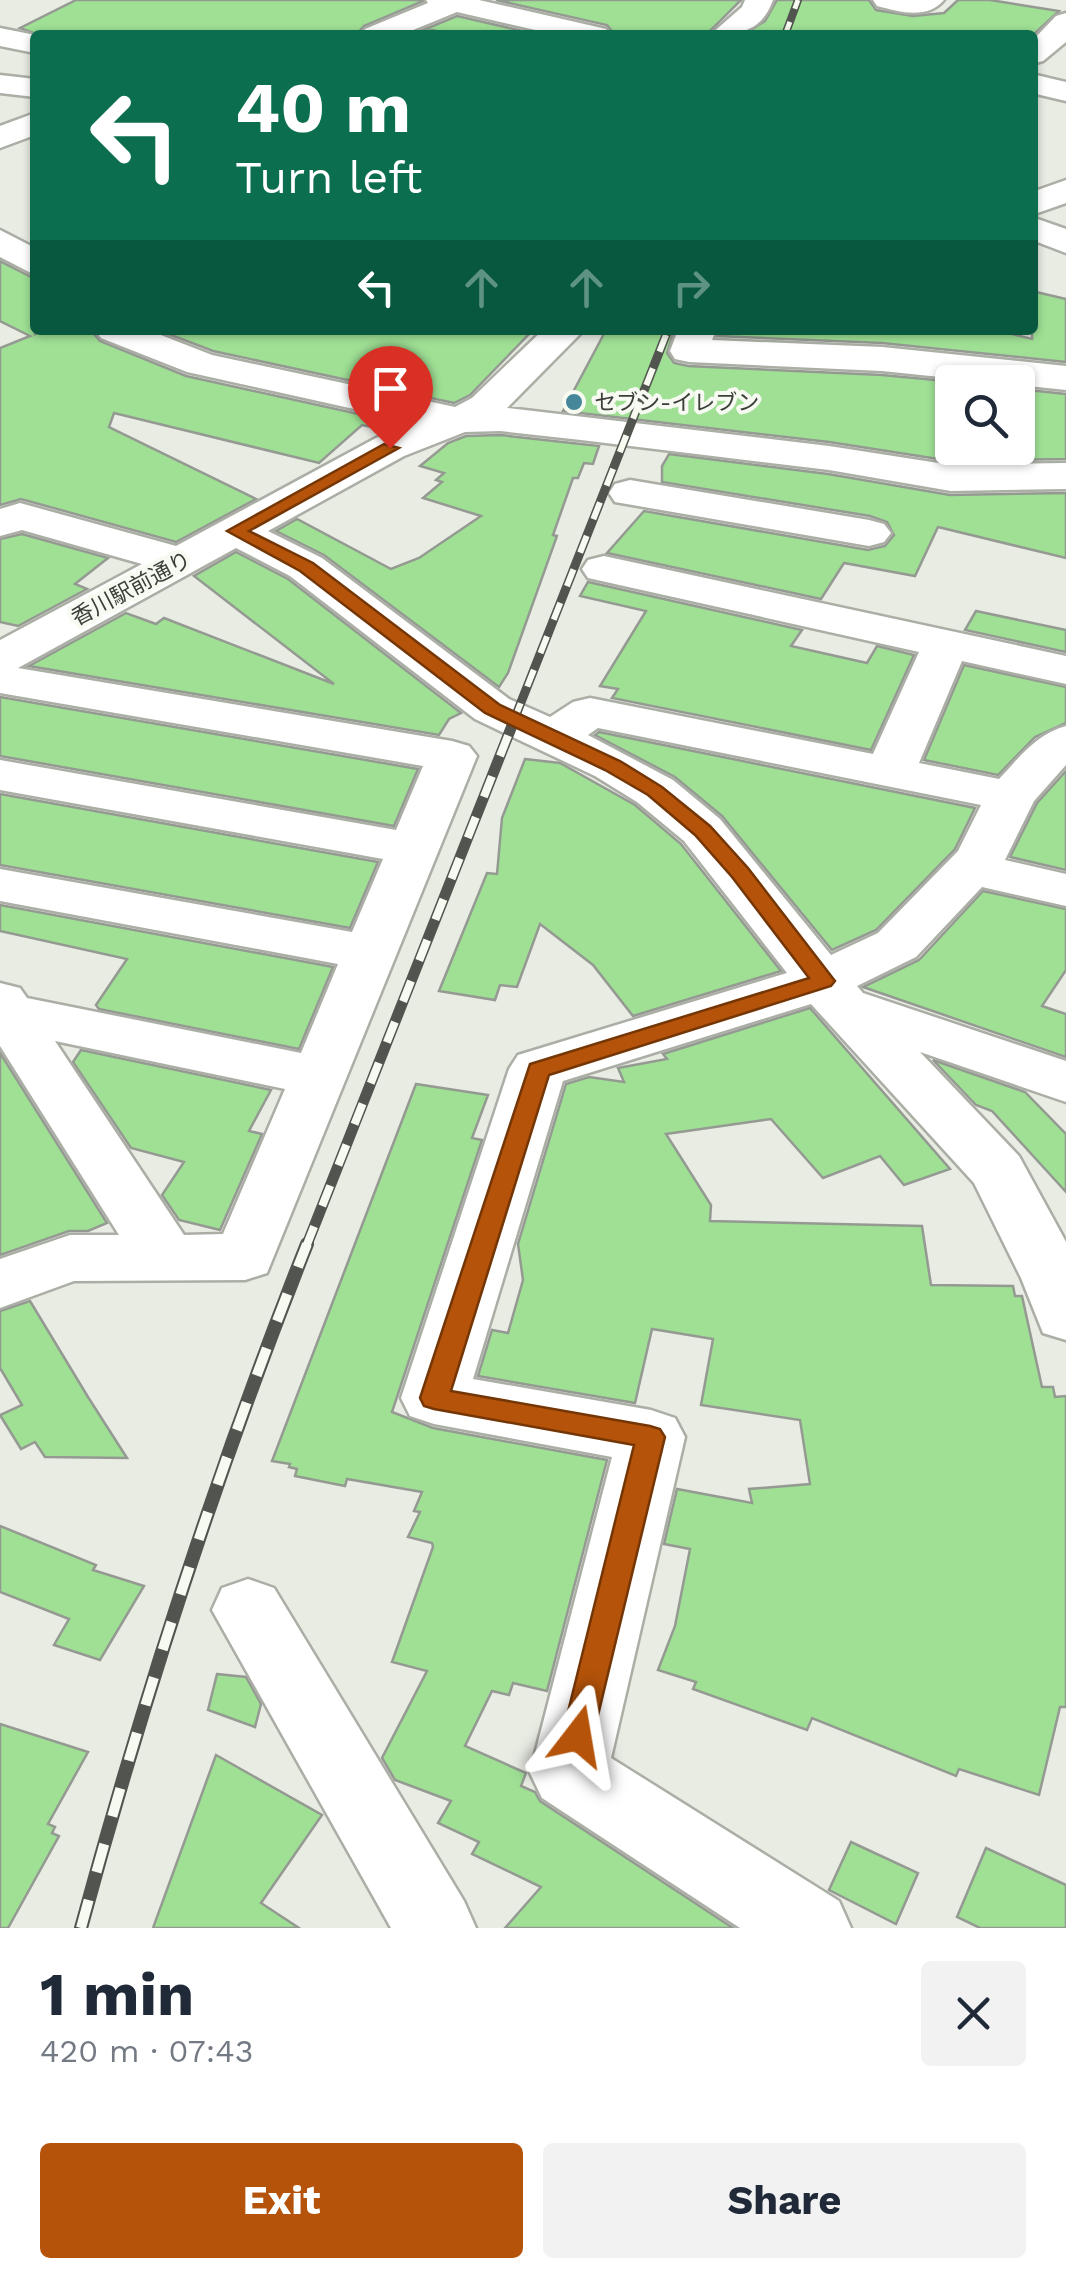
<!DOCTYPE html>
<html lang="en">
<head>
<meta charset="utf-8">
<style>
  body { margin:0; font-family:"Work Sans","Noto Sans JP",sans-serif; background:#f2f2f3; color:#1f2937; height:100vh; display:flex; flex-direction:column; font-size:38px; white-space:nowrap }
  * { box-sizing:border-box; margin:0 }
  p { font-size:32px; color:#747a83 }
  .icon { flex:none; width:55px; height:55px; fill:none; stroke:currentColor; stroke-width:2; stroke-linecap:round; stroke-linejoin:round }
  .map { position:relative; height:1928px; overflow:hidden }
  .panel { display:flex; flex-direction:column; background:#fff; flex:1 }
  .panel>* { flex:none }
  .hud { position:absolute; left:30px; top:30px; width:1008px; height:305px; border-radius:10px; box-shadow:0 2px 8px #0004; background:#0b6e4f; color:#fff; overflow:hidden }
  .controls { position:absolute; left:935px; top:365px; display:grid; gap:20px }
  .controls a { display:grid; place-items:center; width:100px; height:100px; border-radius:10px; background:#fff; box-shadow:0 2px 8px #0004; font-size:50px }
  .pin { position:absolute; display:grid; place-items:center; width:85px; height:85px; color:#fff; margin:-102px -42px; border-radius:50% 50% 50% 0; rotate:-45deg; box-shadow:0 0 10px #0007 }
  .pin .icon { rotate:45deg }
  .me { position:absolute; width:110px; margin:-55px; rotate:14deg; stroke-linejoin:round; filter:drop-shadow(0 0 8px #0008) }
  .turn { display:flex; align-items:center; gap:35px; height:210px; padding:0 40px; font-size:45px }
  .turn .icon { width:130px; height:130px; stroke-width:2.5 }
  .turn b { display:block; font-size:70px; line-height:85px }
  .lanes { display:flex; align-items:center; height:95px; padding:0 40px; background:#0003; justify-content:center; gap:50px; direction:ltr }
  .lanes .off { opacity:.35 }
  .round { display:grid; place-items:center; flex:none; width:105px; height:105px; border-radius:10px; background:#f2f2f3 }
  .overview { display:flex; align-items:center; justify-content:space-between; height:170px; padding:0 40px }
  h1 { font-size:60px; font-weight:700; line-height:75px }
  .cta { display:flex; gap:20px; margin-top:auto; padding:20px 40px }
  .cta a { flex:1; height:115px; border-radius:10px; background:#b45309; color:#fff; font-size:40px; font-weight:700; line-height:115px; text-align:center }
  .cta a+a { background:#f2f2f3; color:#1f2937 }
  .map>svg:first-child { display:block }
</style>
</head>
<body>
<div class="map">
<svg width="1066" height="1928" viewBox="0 0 1066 1928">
  <rect width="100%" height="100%" fill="#e9ece3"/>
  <!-- building -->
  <g fill="#9fe095" stroke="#949a92" stroke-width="2.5">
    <polygon points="76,0 422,0 423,1 364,26 356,35 39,35 20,28"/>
    <polygon points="496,0 741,0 706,35 615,35 607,25"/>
    <polygon points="777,0 869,0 876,10 913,16 944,13 958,0 990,0 1059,11 1033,35 743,35 765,21"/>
    <polygon points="457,16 540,35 455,35 432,30 411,35"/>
    <polygon points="0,261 35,279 35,334 44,330 91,330 100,341 186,376 404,424 387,430 362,425 319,463 114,413 109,427 256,499 176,542 21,499 0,505 0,348 30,336 0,321"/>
    <polygon points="1032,291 1066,299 1066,362 882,343 717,336 719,330 996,330 1032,339"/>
    <polygon points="158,330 533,330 470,395 454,403 213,351"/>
    <polygon points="606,330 674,330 667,353 674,363 688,366 882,375 957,382 952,382 952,448 1018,448 1018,389 1066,394 1066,459 951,461 829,442 563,411"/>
    <polygon points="500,435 599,446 593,464 584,463 578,478 573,478 553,535 557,536 508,673 499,687 324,555 276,531 297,519 391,569 419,558 481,516 423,498 442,482 436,480 444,473 420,466 448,443 466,436"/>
    <polygon points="669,454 828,474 950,495 1066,493 1066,558 938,527 915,576 844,563 821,599 607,553 644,511 868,550 885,546 894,535 887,522 870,516 662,482 662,466"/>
    <polygon points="22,534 108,558 75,584 87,589 18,626 0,622 0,539"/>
    <polygon points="236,552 288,579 461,713 449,719 439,735 29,666 126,613 156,624 164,618 334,684 194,576"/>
    <polygon points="588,582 802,630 791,646 867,663 877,646 914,655 871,750 612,698 618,689 600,686 646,611 580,596"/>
    <polygon points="976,611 1066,630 1066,652 965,630"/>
    <polygon points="964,665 1066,687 1066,723 1035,737 998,775 924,760"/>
    <polygon points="0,697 418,769 394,826 0,756"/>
    <polygon points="599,732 975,808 955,849 876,930 832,950 722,816 675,777 595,735"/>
    <polygon points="525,759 560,763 635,805 681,844 781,971 633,1016 593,965 540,924 517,987 500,985 495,1000 439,991 487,873 497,874 502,818"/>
    <polygon points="1066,771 1066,870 1010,857 1037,803"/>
    <polygon points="0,794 378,862 350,928 0,865"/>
    <polygon points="983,891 1066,909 1066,970 1042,1006 1066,1014 1066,1057 863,987 919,960"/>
    <polygon points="0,905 333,967 299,1049 99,1009 96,1005 127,959 0,931"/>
    <polygon points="810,1008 950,1169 904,1185 880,1156 823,1178 771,1119 666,1134 711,1205 710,1221 922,1226 931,1285 1013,1286 1015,1296 1022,1296 1042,1387 1053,1387 1055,1397 1066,1396 1066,1707 1060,1707 1039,1795 959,1769 956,1776 812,1718 807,1730 693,1689 696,1682 658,1670 675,1626 690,1549 664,1544 677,1489 752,1503 749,1489 810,1484 800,1420 701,1405 713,1339 652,1329 635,1403 478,1376 492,1330 508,1333 523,1280 518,1244 566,1084 589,1077 624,1082 618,1068 667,1059 663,1054"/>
    <polygon points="81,1050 271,1090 249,1131 262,1134 220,1230 179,1220 162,1195 184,1162 131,1148 73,1062"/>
    <polygon points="0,1053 107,1223 88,1231 69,1231 0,1255"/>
    <polygon points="933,1060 1025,1092 1066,1134 1066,1192 992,1111 976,1105"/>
    <polygon points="416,1084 488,1095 472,1138 482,1140 392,1412 433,1428 607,1460 547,1691 513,1683 509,1695 492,1691 465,1746 526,1773 521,1786 535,1792 540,1801 733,1928 505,1928 541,1887 472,1854 479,1842 438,1823 451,1801 395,1780 382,1758 427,1671 392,1662 433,1547 432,1543 408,1537 420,1512 414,1511 422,1492 347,1479 345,1486 295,1476 297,1469 289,1467 290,1464 272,1461"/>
    <polygon points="30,1301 88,1397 127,1458 45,1457 35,1442 21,1449 0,1415 22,1405 0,1368 0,1311"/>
    <polygon points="0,1526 96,1565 93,1570 144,1586 100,1660 54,1645 69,1619 0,1592"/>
    <polygon points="217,1674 246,1677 261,1704 255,1727 208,1710"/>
    <polygon points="0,1724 88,1752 48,1824 55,1827 52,1833 59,1836 8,1928 0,1928"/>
    <polygon points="216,1755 322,1815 261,1903 299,1928 153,1928"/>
    <polygon points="851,1842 918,1873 896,1924 829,1890"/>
    <polygon points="986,1848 1066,1885 1066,1928 980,1928 957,1917"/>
  </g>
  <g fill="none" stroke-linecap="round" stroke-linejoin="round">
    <defs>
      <g id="minor">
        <polygon points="426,0 479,0 606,29 611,35 557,35 457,12 401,35 360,35 365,29 428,3"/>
        <path d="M745 0H773C762 31 740 35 710 35L742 7Z"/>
        <path d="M873 0H944C927 20 900 12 877 6Z"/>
        <polygon points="1066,13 1066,42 1043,61 1032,64 1032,41 1056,16"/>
        <polygon points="0,28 35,35 35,53 0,46"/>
        <polygon points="1032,74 1066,82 1066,101 1032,93"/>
        <polygon points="0,75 35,79 35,97 0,93"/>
        <polygon points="35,113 35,135 0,148 0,126"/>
        <polygon points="1066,180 1066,203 1032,215 1032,192"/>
        <polygon points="1032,217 1066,229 1066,253 1032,240"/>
        <polygon points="0,230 35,248 35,275 0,257"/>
        <path d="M95 330H148L212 355 455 407 472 398 543 330H584L507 408 829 446 951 465 1066 463V489L951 491 829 470 581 440 500 431 465 432 404 456 268 531 322 558 509 699 550 717 573 702 590 698 873 754 919 652 588 578 582 569 588 560 604 556 1066 656V684L962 661 919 763 999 779C1020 757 1036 734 1066 726V765L1034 801 1005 860 1066 874V906L982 887 916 957 857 986 863 993 1066 1061V1102L920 1052 1019 1156 1066 1242V1340L1043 1333 1021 1278 974 1183 811 1004 563 1081 473 1379 651 1410 675 1418 685 1437 611 1758 839 1901 851 1928H740L542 1798 530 1773 612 1457 434 1424 410 1416 401 1398 509 1069 518 1055 787 973 684 841 637 802 595 776 475 719 290 576 236 548 18 668 452 741 469 746 477 756 267 1273 245 1280 74 1281 0 1308V1259L70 1235H119L0 1046V983L20 988 27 998 301 1053 338 964 0 901V869L352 932 383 859 0 790V760L396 830 423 766 0 693V640L142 564 22 530 0 536V509L20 503 176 546 376 438 417 423 187 372 101 338ZM598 728 981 805 958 851 878 933 831 955 720 819 673 780 588 735ZM55 1041 285 1089 223 1234 184 1235Z"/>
        <polygon points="678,330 716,330 712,340 882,347 1066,366 1066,390 882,371 689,362 675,359 670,351"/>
        <polygon points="630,480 869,520 884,524 891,533 884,542 869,546 615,502 609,493 615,484"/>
        <polygon points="248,1579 274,1588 464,1901 476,1928 391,1928 212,1610 222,1588"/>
      </g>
    </defs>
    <!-- minor casing -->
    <use href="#minor" stroke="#abaea5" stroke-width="5"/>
    <!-- minor -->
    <use href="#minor" fill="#fff" fill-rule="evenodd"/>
    <defs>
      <polyline id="rail-far3" points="785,35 798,0"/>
      <polyline id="rail-far2" points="514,720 668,330"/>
      <polyline id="rail-far1" points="306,1247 515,718"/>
      <path id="rail" d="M81 1928C144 1696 218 1468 307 1244"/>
    </defs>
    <!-- rail-far3 casing -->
    <use href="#rail-far3" stroke="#52544f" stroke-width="8"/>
    <!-- rail-far2 casing -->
    <use href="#rail-far2" stroke="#52544f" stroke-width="9"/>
    <!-- rail-far1 casing -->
    <use href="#rail-far1" stroke="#52544f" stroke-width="11"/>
    <!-- rail casing -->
    <use href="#rail" stroke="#52544f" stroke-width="14"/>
    <!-- rail-far3 -->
    <use href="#rail-far3" stroke="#f6faf0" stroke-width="5" stroke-dasharray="14" stroke-linecap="butt"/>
    <!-- rail-far2 -->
    <use href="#rail-far2" stroke="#f6faf0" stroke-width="6" stroke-dasharray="18" stroke-linecap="butt"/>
    <!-- rail-far1 -->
    <use href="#rail-far1" stroke="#f6faf0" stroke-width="8" stroke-dasharray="22" stroke-linecap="butt"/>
    <!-- rail -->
    <use href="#rail" stroke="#f6faf0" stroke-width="10" stroke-dasharray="29" stroke-linecap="butt"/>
  </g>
  <!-- route -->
  <polygon fill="#b45309" stroke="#753606" stroke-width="2.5" points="384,444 399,448 249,531 313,563 500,705 620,761 662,787 710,826 748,868 835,981 831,986 549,1075 451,1391 650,1426 660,1429 665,1437 593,1736 589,1746 578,1750 567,1746 562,1736 634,1445 434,1409 424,1406 420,1398 530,1064 809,978 732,877 695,835 648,795 605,770 485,713 300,571 227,531"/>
  <!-- markers -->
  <circle fill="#46879a" stroke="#f6faf0" stroke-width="4" cx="574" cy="402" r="10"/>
  <g text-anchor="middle" stroke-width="8" stroke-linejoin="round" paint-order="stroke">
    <!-- far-poi labels -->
    <g font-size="22" fill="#3c3e3a" stroke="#f6faf0" text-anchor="start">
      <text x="594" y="410">セブン-イレブン</text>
    </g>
    <!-- far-street labels -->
    <g font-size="22" fill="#3c3e3a" stroke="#f6faf0">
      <text transform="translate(131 588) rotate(-28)" y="8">香川駅前通り</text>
    </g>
  </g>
</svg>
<div class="controls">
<a><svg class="icon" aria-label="search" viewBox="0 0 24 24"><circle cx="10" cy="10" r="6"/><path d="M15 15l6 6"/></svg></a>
</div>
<div class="pin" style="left:390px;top:448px;background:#d93025"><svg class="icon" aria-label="arrive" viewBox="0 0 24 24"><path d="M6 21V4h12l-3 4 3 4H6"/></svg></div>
<svg class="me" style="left:578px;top:1736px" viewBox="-20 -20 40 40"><path d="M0-17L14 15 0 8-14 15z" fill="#b45309" stroke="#fff" stroke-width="4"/></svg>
<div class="hud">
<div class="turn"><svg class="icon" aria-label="left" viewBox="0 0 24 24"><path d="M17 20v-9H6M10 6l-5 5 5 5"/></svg><div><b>40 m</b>Turn left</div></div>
<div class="lanes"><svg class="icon" aria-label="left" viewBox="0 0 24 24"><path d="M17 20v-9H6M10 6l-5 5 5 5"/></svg><svg class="icon off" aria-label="ahead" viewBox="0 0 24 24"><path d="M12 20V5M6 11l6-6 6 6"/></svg><svg class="icon off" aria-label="ahead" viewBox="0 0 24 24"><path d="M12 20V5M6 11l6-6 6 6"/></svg><svg class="icon off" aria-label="right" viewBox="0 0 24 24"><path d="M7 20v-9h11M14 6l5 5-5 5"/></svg></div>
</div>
</div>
<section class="panel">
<div class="overview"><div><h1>1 min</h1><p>420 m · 07:43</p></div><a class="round"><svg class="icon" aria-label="close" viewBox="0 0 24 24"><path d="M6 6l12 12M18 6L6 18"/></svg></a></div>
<div class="cta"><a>Exit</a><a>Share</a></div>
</section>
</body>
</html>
